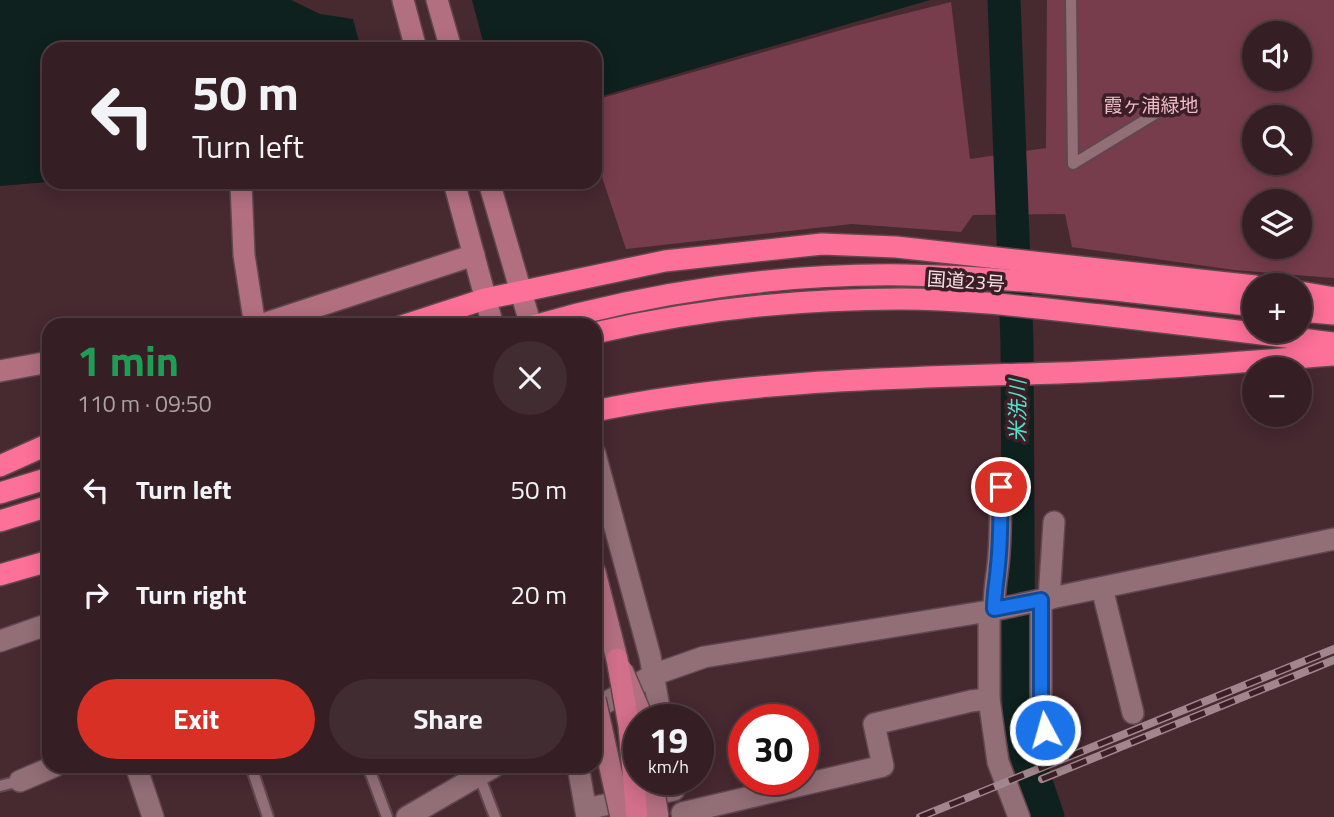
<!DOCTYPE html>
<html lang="en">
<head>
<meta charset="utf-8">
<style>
  body { margin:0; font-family:"Titillium Web","Noto Sans JP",sans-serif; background:#402c31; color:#f1f3f6; height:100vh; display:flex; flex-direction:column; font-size:26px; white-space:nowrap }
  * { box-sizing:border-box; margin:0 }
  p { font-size:23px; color:#aaa2a6 }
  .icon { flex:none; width:38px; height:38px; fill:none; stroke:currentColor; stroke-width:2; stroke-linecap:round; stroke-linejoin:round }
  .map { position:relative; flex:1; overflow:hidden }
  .drawer { position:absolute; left:42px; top:318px; width:560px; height:455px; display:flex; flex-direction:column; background:#351f24; border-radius:21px; box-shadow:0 4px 18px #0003,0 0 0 2px #4f3d41 }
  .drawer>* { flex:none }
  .top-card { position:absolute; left:42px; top:42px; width:560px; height:147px; border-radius:21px; box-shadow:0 4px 18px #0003,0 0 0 2px #4f3d41; background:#351f24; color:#f1f3f6; overflow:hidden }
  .fabs { position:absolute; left:1242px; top:21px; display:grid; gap:14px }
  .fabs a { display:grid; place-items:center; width:70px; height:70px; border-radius:50%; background:#351f24; box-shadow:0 4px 18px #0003,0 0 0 2px #4f3d41; font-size:35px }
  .speed { position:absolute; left:623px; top:704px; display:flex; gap:14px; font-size:35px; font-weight:700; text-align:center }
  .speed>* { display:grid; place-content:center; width:91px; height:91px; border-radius:50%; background:#351f24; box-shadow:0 4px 18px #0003,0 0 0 2px #4f3d41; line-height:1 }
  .speed small { font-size:18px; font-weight:400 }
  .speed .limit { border:10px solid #d22; background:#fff; color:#111 }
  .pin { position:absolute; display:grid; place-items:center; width:60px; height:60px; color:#fff; margin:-30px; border:4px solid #fff; border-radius:50%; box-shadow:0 2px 7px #0007 }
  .me { position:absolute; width:77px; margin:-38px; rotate:354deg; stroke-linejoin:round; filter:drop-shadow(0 0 5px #0008) }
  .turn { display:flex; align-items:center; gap:24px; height:147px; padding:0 35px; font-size:32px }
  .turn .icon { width:91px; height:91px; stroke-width:2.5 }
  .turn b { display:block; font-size:49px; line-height:60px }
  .round { display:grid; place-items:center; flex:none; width:74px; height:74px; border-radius:37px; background:#402c31 }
  .overview { display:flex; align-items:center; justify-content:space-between; height:119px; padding:0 35px }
  h1 { font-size:42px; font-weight:700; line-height:52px; color:#1e9e55 }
  .cta { display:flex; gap:14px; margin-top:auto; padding:14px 35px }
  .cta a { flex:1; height:80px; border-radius:42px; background:#d93025; color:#fff; font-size:28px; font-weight:700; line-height:80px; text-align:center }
  .cta a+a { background:#402c31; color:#f1f3f6 }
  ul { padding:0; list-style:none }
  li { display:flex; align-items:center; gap:21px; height:105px; padding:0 35px }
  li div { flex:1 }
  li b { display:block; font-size:26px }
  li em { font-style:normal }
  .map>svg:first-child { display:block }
</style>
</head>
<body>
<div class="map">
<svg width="1334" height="817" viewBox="0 0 1334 817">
  <rect width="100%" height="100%" fill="#472930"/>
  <!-- green -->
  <path fill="#783d4c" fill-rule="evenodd" d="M1047 0H1334V278L1234 270 1072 247 1065 214 973 215 961 232 852 224 626 249 598 165H595V100L859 25 951 2 970 159 1046 148ZM1255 33H1300V79H1255ZM1255 117H1300V163H1255ZM1255 201H1300V247H1255Z"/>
  <!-- water -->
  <g fill="#0e211e">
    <polygon points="0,0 291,0 320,14 353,19 361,49 49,49 49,182 0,186"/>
    <polygon points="472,0 930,0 595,98 595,49 485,49"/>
  </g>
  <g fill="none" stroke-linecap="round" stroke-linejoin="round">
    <!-- river -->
    <polyline stroke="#0e211e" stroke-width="33" points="1004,0 1017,342 1019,716 1025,750 1048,817"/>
    <defs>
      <g id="lane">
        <polyline points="1071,0 1073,164 1155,114"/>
        <polyline points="251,766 268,817"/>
        <polyline points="368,766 387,817"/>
        <polyline points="479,775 495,817"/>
        <polyline points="0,786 20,781"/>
      </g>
      <g id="street">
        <polyline points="595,454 650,656 661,719"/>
        <polyline points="1102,588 1133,713"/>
        <polyline points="1049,599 1054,522"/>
        <polyline points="1041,600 1041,710 1049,750"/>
        <path d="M994 609C994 591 996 582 998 565 1001 539 1000 513 1001 487"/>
        <polyline points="989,611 989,699 998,762 1019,817"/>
        <polyline points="0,641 49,624"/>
        <polyline points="595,709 653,675 704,657 989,611 1334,539"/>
        <polyline points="136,766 153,817"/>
        <polyline points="578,766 587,817"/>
        <polyline points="20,781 55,766"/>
        <polyline points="586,809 674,790"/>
        <polyline points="682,813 883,766 874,724 971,701 989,699"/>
        <polyline points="407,817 495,766"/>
      </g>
      <g id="secondary">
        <polyline points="403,0 416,49"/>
        <polyline points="437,0 451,49"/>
        <polyline points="454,182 493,326"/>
        <polyline points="489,182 531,326"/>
        <polyline points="241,184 244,255 255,326"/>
        <polyline points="257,326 474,255"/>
        <polyline points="0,371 49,362"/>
        <polyline points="595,572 617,659"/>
      </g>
      <g id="highway">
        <polyline points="1300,292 1334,298"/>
        <polyline points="1300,311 1334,314"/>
        <polyline points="402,326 485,299 665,261 822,244 896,247 1255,286"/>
        <path d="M533 326C652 292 781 273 906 275 1022 277 1139 293 1255 306"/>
        <path d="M595 333C695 310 798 299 901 299 968 299 1036 308 1102 315 1179 324 1257 333 1334 343"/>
        <path d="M595 411C748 379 904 378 1059 373 1151 370 1243 362 1334 355"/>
        <polyline points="0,466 49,444"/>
        <polyline points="0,493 49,478"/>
        <polyline points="0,521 49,506"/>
        <polyline points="0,575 49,561"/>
      </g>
    </defs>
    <!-- lane casing -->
    <use href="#lane" stroke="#60474d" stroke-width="14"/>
    <!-- street casing -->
    <use href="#street" stroke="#60474d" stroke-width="24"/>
    <!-- secondary casing -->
    <use href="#secondary" stroke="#60474d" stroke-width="24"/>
    <!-- highway casing -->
    <use href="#highway" stroke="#60474d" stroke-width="24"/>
    <!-- lane -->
    <use href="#lane" stroke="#926e76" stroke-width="10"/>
    <!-- street -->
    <use href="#street" stroke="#926e76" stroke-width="21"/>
    <!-- secondary -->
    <use href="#secondary" stroke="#b26f80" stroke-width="21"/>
    <!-- highway -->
    <use href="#highway" stroke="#fd7098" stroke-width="21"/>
    <defs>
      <g id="rail">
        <polyline points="1042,779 1334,660"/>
        <polyline points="920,817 1334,649"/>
      </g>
    </defs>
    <!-- rail casing -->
    <use href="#rail" stroke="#a1878d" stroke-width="8"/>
    <!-- rail -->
    <use href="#rail" stroke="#3c1f26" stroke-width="5" stroke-dasharray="16" stroke-linecap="butt"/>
    <defs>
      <g id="secondary-bridge">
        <polyline points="622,670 643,719"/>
        <polyline points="595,699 621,817"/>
        <polyline points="652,779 658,817"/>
      </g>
      <polyline id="primary-bridge" points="617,659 629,726 637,817"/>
    </defs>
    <!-- secondary-bridge casing -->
    <use href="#secondary-bridge" stroke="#60474d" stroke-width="24" stroke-linecap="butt"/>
    <!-- primary-bridge casing -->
    <use href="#primary-bridge" stroke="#60474d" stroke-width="24" stroke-linecap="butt"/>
    <!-- secondary-bridge -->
    <use href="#secondary-bridge" stroke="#b26f80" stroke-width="21"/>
    <!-- primary-bridge -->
    <use href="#primary-bridge" stroke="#d26f8a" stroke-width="21"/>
  </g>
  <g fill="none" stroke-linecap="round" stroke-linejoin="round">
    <defs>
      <path id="route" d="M1001 487C1000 513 1001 539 998 565 997 581 994 592 994 609L1041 600V710L1045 730"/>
    </defs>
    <!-- route casing -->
    <use href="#route" stroke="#114b97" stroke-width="18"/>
    <!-- route -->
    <use href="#route" stroke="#1a73e8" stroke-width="12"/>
  </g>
  <g text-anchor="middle" stroke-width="7" stroke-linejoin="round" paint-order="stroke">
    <!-- park labels -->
    <g font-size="19" fill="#f1bcc7" stroke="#3c1f26">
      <text x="1151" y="112">霞ヶ浦緑地</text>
    </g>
    <!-- street labels -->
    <g font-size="19" fill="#f5e0e4" stroke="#3c1f26">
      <text transform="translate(966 281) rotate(4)" y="7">国道23号</text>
    </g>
    <!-- water labels -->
    <g font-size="21" font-style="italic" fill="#51e0cc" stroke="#3c1f26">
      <text transform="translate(1018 411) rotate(-90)" y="7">米洗川</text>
    </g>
  </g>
</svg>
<div class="fabs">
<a><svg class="icon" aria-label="sound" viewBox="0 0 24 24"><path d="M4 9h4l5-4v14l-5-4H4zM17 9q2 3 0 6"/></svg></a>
<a><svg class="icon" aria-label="search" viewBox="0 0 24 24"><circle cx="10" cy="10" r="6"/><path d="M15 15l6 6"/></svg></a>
<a><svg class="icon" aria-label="layers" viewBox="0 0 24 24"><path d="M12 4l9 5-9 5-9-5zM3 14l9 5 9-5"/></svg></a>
<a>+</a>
<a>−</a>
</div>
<div class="speed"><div>19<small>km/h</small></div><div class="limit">30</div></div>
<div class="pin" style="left:1001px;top:487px;background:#d93025"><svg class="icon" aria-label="arrive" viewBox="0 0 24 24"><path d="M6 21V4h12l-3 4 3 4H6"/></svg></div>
<svg class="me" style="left:1045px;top:730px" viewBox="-20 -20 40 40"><circle r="17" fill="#1a73e8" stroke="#fff" stroke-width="3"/><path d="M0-11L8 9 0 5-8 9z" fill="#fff"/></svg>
<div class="top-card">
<div class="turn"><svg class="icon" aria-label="left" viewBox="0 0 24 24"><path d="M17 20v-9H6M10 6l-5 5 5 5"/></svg><div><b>50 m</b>Turn left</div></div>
</div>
<section class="drawer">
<div class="overview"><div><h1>1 min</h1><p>110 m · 09:50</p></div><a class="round"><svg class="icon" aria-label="close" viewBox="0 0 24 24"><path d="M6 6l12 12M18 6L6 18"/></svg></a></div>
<ul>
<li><svg class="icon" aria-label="left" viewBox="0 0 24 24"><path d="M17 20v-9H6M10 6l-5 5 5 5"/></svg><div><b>Turn left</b></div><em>50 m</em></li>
<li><svg class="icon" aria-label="right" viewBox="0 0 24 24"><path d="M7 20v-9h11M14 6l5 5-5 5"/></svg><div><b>Turn right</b></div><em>20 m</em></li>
</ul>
<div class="cta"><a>Exit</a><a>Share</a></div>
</section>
</div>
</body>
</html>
